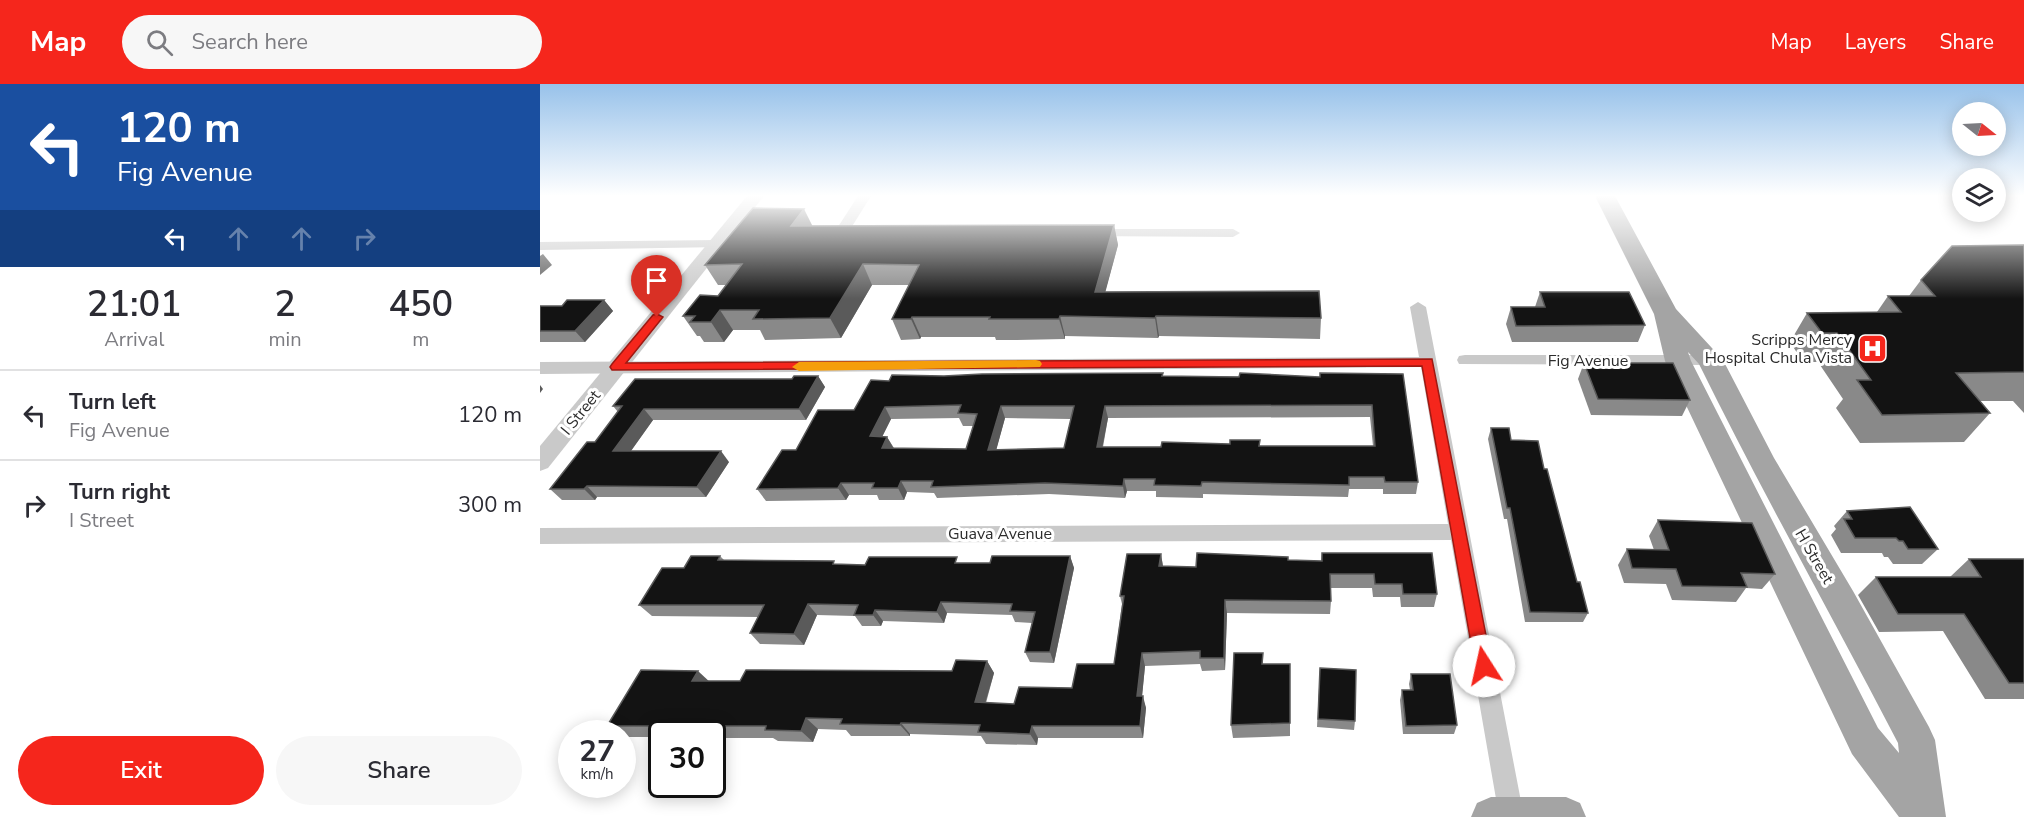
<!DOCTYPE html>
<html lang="en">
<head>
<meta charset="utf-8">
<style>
  body { margin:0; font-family:"Nunito Sans",sans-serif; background:#f7f7f7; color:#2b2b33; height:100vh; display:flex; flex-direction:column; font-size:22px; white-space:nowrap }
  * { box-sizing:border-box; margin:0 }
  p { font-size:20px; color:#7c7c81 }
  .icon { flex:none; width:33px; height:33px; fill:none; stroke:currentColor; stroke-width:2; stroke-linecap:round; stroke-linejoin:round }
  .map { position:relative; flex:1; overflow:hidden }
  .sheet { display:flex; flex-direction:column; background:#fff; width:540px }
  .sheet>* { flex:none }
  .guide { background:#1a4fa0; color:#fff; overflow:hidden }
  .needle { width:39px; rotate:108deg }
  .tools { position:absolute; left:1412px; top:18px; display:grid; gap:12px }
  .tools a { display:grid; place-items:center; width:54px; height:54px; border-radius:50%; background:#fff; box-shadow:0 3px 15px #0003; font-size:30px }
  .speed { position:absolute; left:18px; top:636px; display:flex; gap:12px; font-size:30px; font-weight:700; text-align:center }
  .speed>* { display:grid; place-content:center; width:78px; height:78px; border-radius:50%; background:#fff; box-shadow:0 3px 15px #0003; line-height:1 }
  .speed small { font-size:15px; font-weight:400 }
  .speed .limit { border:3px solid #111; border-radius:9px; background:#fff; color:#111 }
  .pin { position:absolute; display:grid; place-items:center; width:51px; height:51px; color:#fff; margin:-62px -26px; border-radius:50% 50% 50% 0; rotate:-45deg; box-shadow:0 0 6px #0007 }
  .pin .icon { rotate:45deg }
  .me { position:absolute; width:66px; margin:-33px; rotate:350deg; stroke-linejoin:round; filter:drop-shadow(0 0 4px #0008) }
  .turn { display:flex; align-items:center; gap:21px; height:126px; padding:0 18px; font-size:27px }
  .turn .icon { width:78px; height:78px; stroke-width:2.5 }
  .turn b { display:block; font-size:42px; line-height:51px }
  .lanes { display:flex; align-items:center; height:57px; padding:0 18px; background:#0003; justify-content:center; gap:30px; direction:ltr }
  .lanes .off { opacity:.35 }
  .eta { display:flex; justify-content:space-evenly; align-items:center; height:102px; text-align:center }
  .eta b { font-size:36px; font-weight:600; line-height:42px }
  .button { display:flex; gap:12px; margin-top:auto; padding:12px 18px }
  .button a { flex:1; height:69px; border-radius:36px; background:#f5261c; color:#fff; font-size:24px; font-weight:600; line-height:69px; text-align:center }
  .button a+a { background:#f7f7f7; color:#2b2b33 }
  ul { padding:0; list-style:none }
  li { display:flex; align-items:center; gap:18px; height:90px; padding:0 18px; border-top:2px solid #e1e1e2 }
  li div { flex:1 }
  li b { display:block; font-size:22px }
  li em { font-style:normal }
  header { display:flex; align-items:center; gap:36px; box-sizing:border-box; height:84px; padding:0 30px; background:#f5261c; color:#fff }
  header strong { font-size:28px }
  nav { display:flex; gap:33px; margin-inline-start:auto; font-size:21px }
  .search { width:420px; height:54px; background:#f7f7f7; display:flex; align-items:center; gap:15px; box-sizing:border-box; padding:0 21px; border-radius:33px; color:#7c7c81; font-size:22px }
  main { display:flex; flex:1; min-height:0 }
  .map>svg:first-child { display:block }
</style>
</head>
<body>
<header>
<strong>Map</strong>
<div class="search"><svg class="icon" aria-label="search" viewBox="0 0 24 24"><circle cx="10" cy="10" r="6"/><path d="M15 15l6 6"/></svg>Search here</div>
<nav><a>Map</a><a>Layers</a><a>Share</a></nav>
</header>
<main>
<section class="sheet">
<div class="guide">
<div class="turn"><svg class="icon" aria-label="left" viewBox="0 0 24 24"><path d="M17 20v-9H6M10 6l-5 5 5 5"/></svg><div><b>120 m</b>Fig Avenue</div></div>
<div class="lanes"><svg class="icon" aria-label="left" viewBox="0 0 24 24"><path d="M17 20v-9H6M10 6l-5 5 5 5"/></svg><svg class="icon off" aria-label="ahead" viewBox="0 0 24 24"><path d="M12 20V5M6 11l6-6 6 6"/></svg><svg class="icon off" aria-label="ahead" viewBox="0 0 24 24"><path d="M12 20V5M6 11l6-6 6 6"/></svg><svg class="icon off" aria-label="right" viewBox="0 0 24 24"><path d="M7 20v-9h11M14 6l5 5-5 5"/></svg></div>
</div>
<div class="eta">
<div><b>21:01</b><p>Arrival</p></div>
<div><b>2</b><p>min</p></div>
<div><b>450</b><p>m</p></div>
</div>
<ul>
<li><svg class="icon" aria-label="left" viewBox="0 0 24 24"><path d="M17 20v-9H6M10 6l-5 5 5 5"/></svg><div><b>Turn left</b><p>Fig Avenue</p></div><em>120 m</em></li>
<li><svg class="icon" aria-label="right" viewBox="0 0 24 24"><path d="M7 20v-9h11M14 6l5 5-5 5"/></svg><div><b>Turn right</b><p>I Street</p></div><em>300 m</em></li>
</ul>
<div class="button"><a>Exit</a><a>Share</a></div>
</section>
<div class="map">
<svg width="1484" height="733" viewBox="0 0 1484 733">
  <rect width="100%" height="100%" fill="#fff"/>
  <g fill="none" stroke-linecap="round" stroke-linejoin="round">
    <!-- minor -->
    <g fill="#c9c9c9" fill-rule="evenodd">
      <polygon points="318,112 331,112 306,152 296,152 294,149"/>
      <polygon points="551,145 693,145 700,149 693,153 546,152 544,149 546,146"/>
      <polygon points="177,156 182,157 184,160 182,163 0,166 0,158"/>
      <polygon points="878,218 886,223 984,733 959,732 911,456 0,460 0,444 908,440 881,283 0,290 0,278 879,273 870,223"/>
      <polygon points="925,271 1170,271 1176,272 1178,276 1176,280 1170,281 919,280 917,276 919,272"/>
    </g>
    <!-- tertiary -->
    <polygon fill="#c9c9c9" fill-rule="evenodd" points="207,112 224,112 8,384 0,387 0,362"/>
    <!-- primary -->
    <g fill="#a4a4a4" fill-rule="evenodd">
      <path d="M1055 112H1075L1136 225 1183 276 1234 374 1313 507 1389 643 1395 656 1406 733H1359L1312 670 1125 277 1114 230ZM1148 268 1159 280C1222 408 1292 532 1358 659L1359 669 1338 644 1151 277Z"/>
      <polygon points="951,713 1026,713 1040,719 1046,733 931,733 937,719"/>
    </g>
  </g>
  <!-- wall -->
  <g fill="#898989" fill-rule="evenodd">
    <polygon points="574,141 578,161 565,208 781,234 780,255 619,252 618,254 525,252 525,255 477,256 456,256 455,253 381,253 380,255 361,256 352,235 369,201 332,201 301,254 225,256 220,246 193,246 184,258 164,258 160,252 157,252 143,232 178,212 186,201 178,201 165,181 273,142"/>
    <polygon points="1484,161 1484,329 1473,317 1440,317 1450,329 1424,358 1320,359 1296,324 1303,315 1278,278 1263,278 1250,258 1267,229 1337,228 1348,212 1369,212 1381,196"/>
    <polygon points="1000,208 1105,241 1098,258 972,258 966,240 971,223 995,223"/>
    <polygon points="64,216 73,227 45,258 0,258 0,222 22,222"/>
    <polygon points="1044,279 1150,316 1142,332 1051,331 1038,295"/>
    <path d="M623 289V292L780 293 863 290 878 398 876 410H843V405H809L808 413 663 410V414L616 413V407H587L585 414 509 410 397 414 394 409 367 408 364 416H339L337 411H309L306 416 226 417 217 405 256 366 314 326 349 297 404 292ZM830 333 833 362 563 363 568 334ZM419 334 423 342H434L426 365 354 364 347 353H342L351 335ZM465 334 531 335 524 364 456 366Z"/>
    <polygon points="278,292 285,303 266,336 113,336 91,367 189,378 166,413 57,413 55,416 22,416 10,405 55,358 78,328 73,322"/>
    <polygon points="951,344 971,356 1004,385 1037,498 1048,529 1043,538 985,538 967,435 964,435 948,355"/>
    <polygon points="1307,427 1398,465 1382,480 1353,480 1348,473 1344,473 1342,469 1301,469 1291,451 1296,445 1294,442"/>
    <polygon points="1118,436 1235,490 1222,505 1206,504 1196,518 1132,516 1126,500 1084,499 1078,481 1087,465 1114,466 1109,452"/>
    <polygon points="782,469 897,510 894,523 861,523 860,513 833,513 832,504 790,504 791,517 790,530 687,529 685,586 662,587 660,580 605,582 602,612 606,624 603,654 498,654 497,661 446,660 441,652 370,650 370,652 311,652 306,646 278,645 273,658 238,657 233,654 172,654 172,650 122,650 122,653 82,653 82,650 78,650 67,642 169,597 200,597 412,587 447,577 454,589 446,619 474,620 532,604 574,580 582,520 580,512 621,470 623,482 656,483 748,476 781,477"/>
    <polygon points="180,472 184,476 325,481 420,479 450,479 530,472 534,484 514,579 490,578 485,568 492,539 475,538 472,531 407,529 404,539 343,537 341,542 322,542 315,532 277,531 264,561 220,560 210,549 218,533 112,532 99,521 144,484"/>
    <polygon points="1429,475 1484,475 1484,615 1445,615 1403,547 1339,548 1318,511 1336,493 1410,493"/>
    <polygon points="723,569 723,580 750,580 750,652 693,654 691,641"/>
    <polygon points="780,584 815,637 814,646 777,643"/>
    <polygon points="871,590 917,641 914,650 863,650 860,616 862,606 870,606 869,600"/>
  </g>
  <!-- shaded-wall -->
  <g fill="#5a5a5a">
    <polygon points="264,125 274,145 251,142"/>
    <polygon points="574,141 578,161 560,228 555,208"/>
    <polygon points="3,170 12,181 0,191 0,172"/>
    <polygon points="323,180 332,201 301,254 290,234"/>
    <polygon points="64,216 73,227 45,258 35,247"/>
    <polygon points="180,226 193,246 184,258 171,238"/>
    <polygon points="520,232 525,252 525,255 519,235"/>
    <polygon points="616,232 619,252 618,254 615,234"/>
    <polygon points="372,233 381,253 380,255 371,235"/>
    <polygon points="278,292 285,303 266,336 259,325"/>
    <polygon points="0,301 3,305 0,309"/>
    <polygon points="461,322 465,334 453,378 448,366"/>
    <polygon points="565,322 568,334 560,375 557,363"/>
    <polygon points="345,323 351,335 336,365 330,352"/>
    <polygon points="104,325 113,336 83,378 73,367"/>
    <polygon points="347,353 354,365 342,364"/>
    <polygon points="181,367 189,378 166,413 157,403"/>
    <polygon points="584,395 587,407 585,414 583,402"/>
    <polygon points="361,397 367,408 364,416 358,404"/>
    <polygon points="301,399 309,411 306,416 298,404"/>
    <polygon points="47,402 57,413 55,416 44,405"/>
    <polygon points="621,470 623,483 619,482"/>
    <polygon points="530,472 534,484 514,579 510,568"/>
    <polygon points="685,516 687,529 685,586 684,574"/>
    <polygon points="401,518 407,529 404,539 397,528"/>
    <polygon points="268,520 277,531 264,561 254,550"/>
    <polygon points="335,526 343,537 341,542 333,531"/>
    <polygon points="602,569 605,582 601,623 597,612"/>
    <polygon points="447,577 454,589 442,630 435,618"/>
    <polygon points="158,587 172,600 152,597"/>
    <polygon points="603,612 606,624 603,654 600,642"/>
    <polygon points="266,634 278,645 273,658 261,647"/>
    <polygon points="361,639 370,650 370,652 360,641"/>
    <polygon points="492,642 498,654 497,661 490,650"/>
  </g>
  <!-- building -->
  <g fill="#131313" stroke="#5a5a5a" stroke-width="1.5" fill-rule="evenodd">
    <polygon points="213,124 264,125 251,142 574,141 555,208 779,207 781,234 616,232 615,234 520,232 519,235 449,235 450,233 372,233 371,235 352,235 379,181 323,180 290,234 213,235 219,226 180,226 171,238 150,238 155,232 143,232 160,211 178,212 202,180 165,181"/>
    <polygon points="1484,161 1484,288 1416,289 1450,329 1342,331 1317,296 1331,296 1297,249 1282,249 1267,229 1361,228 1348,212 1395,212 1381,196 1412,162"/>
    <polygon points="1000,208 1089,208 1105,241 976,242 971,223 1005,223"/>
    <polygon points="27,216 64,216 35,247 0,247 0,222 22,222"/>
    <polygon points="1044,279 1133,279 1150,316 1058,315"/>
    <path d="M623 289 622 292 699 293 700 289 780 293V289L863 290 878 398H845L844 393H809V401L662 398 661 402 614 401 615 395H584L583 402 505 399 391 403 393 397H361L358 404H332L334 399H301L298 404 217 405 242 366H256L278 326H314L331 296 349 297 352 291 404 292 442 290ZM421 321 418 329 437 330 426 365 342 364 347 353 330 352 345 323ZM832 321 835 362H719L720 356H690V360L622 358 621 363H557L565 322ZM461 322H534L524 364 448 366Z"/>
    <polygon points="254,292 278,292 259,325 104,325 73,367 181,367 157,403 47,402 44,405 10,405 47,358 55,358 82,322 73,322 95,295 252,295"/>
    <polygon points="951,344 969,344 971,356 998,357 1004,385 1007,385 1037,498 1040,498 1048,529 990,528 970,424 967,424"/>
    <polygon points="1370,423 1398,465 1368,465 1363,457 1359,457 1356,454 1315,454 1304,435 1312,435 1307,427"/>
    <polygon points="1118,436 1212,439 1235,490 1201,489 1207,503 1142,502 1136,485 1092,484 1087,465 1129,466"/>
    <polygon points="657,469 748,473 748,476 782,477 782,469 892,469 897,510 863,510 862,500 835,500 834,490 790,490 791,517 685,516 684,574 660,574 660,567 602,569 597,612 603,612 600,642 492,642 490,650 438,648 440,641 361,639 360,641 300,640 302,635 266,634 261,647 225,646 226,642 67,642 101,586 158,587 152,597 200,597 206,586 412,587 416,576 447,577 435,618 474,620 479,603 532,604 537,580 574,580 584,512 580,512 587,470 621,470 619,482 656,483"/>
    <polygon points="151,472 180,472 178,476 294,477 293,480 325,481 329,473 417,473 415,479 450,479 452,472 530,472 510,568 485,568 495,528 470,527 472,520 401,518 397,528 335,526 333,531 314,531 318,521 268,520 254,550 210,549 224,521 99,521 122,484 144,484"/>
    <polygon points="1429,475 1484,475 1484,599 1469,599 1424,530 1358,530 1336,493 1441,493"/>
    <polygon points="694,569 723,569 722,580 750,580 750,639 691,641"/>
    <polygon points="780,584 816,586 815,637 778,635"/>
    <polygon points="871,590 910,590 917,641 866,642 862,606 873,606"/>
  </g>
  <!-- sky -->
  <linearGradient id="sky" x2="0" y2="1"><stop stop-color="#98c2ea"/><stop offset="0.52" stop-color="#fff"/><stop offset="1" stop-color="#fff" stop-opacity="0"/></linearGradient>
  <rect width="1484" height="215" fill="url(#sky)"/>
  <!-- route -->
  <polygon fill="#f5261c" stroke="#9f1912" stroke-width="1.5" points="117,230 123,233 86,279 892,275 952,582 950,587 944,589 938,587 935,582 882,282 72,286 70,283 72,280 113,231"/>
  <!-- slow -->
  <polygon fill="#f59e0b" points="496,276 500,277 502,280 500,283 259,287 252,283 259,278"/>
  <!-- icons -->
  <defs>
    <symbol id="hospital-square" viewBox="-11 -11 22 22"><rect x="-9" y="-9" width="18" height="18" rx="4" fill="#f5261c" stroke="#fff"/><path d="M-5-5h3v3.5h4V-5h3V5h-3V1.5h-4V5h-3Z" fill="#fff"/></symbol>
  </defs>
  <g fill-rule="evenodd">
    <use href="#hospital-square" x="1316" y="248" width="33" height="33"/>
  </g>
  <g text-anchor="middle" stroke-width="6" stroke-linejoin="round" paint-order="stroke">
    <!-- poi labels -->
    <g font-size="16" fill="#2c2c2c" stroke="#fff" text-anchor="end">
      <text x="1312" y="261">Scripps Mercy<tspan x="1312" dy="18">Hospital Chula Vista</tspan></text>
    </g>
    <!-- street labels -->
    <g font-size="16" fill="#2c2c2c" stroke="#fff">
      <text x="1048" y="282">Fig Avenue</text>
      <text transform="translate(40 328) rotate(-51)" y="6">I Street</text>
      <text x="460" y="455">Guava Avenue</text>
      <text transform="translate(1275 472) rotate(60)" y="6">H Street</text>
    </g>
  </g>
</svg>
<div class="tools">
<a><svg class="needle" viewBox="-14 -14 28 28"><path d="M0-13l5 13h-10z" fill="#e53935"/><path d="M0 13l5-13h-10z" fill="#7c7c81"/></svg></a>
<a><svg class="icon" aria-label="layers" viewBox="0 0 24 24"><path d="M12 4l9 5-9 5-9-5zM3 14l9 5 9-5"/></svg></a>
</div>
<div class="speed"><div>27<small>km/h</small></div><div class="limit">30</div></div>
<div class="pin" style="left:117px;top:233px;background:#d93025"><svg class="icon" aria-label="arrive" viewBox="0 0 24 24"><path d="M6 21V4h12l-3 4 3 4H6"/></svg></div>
<svg class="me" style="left:944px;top:582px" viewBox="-20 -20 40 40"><circle r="19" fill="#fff"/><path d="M0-13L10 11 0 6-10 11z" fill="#f5261c"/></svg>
</div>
</main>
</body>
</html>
